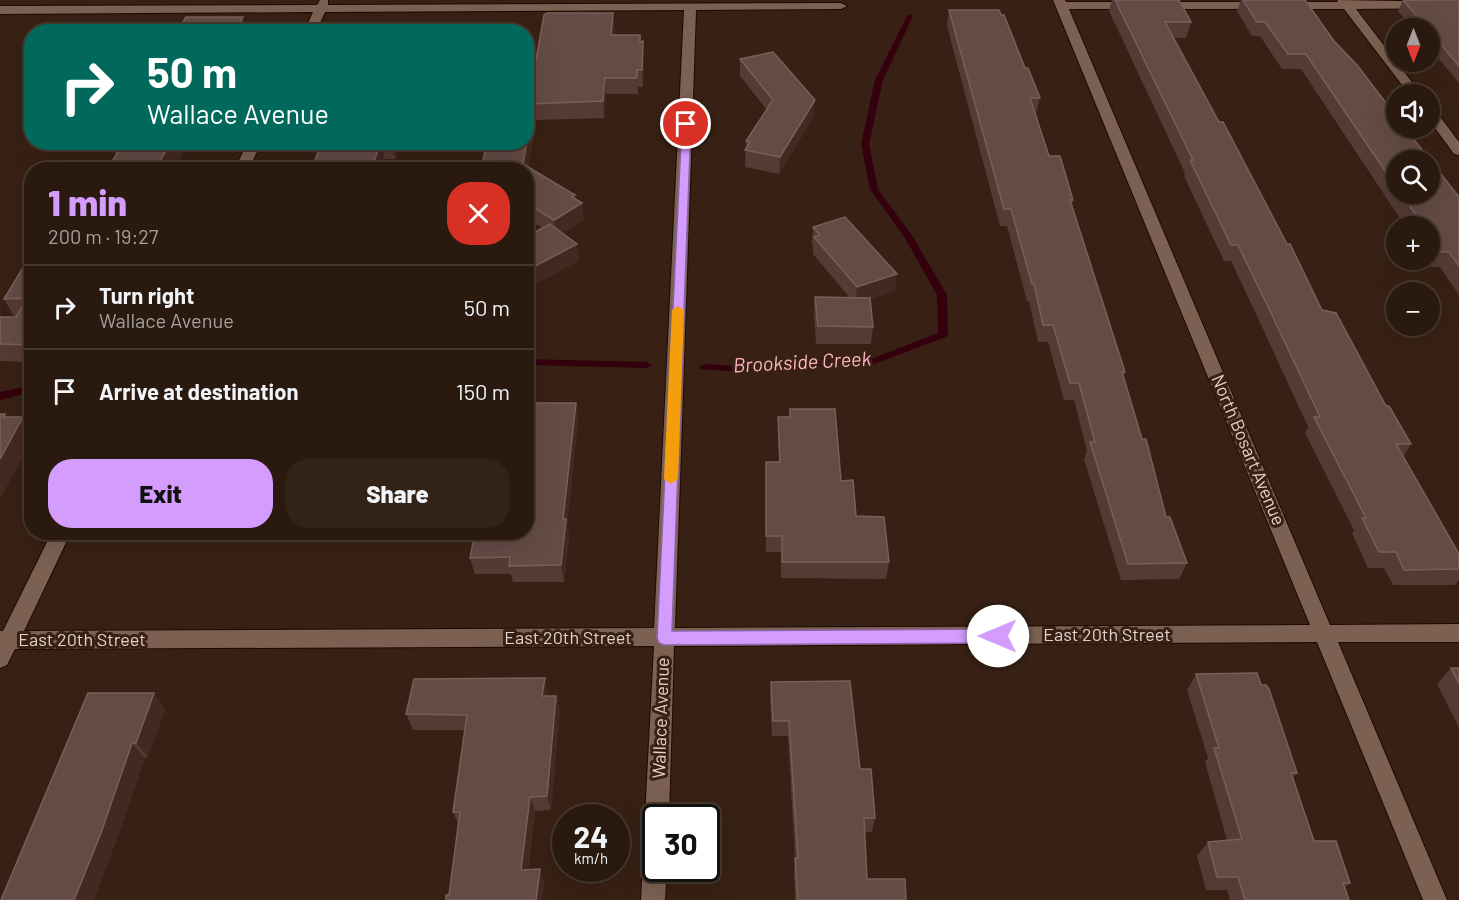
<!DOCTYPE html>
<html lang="en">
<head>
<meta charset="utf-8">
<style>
  body { margin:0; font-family:Barlow,sans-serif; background:#322218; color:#f1f3f6; height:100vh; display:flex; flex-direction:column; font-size:22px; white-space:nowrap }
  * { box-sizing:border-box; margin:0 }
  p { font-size:20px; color:#a5a09e }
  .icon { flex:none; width:33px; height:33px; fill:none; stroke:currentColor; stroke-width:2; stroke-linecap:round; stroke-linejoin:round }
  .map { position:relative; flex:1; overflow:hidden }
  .details { position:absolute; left:24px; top:162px; width:510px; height:378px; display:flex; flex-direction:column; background:#2a190f; border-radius:24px; box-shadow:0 6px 24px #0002,0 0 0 2px #46382f }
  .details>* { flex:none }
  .banner { position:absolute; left:24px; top:24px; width:510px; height:126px; border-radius:24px; box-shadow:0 6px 24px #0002,0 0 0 2px #46382f; background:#00695c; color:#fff; overflow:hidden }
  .needle { width:39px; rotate:180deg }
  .controls { position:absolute; left:1386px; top:18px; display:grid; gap:12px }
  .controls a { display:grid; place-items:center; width:54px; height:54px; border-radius:50%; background:#2a190f; box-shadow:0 6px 24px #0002,0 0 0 2px #46382f; font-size:30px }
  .speed { position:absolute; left:552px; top:804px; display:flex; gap:12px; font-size:30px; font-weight:700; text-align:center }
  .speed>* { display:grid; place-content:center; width:78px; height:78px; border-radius:50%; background:#2a190f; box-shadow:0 6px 24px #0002,0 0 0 2px #46382f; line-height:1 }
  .speed small { font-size:15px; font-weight:400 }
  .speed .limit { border:3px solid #111; border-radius:9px; background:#fff; color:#111 }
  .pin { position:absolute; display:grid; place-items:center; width:51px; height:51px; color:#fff; margin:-26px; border:3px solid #fff; border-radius:50%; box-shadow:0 2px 6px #0007 }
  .me { position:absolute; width:66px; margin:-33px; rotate:270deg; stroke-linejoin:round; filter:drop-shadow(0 0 4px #0008) }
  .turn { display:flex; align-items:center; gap:21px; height:126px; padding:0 24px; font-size:27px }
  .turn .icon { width:78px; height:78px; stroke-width:2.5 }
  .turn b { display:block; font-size:42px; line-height:51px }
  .round { display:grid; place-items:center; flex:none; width:63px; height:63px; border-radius:24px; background:#322218 }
  .overview { display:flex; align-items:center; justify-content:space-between; height:102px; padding:0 24px }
  h1 { font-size:36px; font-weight:800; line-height:45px; color:#d39cfd }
  .cta { display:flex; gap:12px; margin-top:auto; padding:12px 24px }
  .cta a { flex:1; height:69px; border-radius:24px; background:#d39cfd; color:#111; font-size:24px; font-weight:800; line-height:69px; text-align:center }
  .cta a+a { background:#322218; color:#f1f3f6 }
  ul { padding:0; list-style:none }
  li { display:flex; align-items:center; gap:18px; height:84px; padding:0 24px; border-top:2px solid #46382f }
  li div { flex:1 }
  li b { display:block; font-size:22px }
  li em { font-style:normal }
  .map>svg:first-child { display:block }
</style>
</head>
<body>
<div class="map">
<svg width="1459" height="900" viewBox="0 0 1459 900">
  <rect width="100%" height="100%" fill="#382114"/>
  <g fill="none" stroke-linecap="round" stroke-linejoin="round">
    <!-- stream -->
    <g fill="#34000d" fill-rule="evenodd">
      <polygon points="910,14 913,16 883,80 869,144 878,189 913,237 947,295 948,335 946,337 874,364 738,372 701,369 699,367 704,364 738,366 873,358 938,333 937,295 905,238 870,189 861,144 875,80 907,16"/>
      <polygon points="526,359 647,362 652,365 647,368 526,365"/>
      <polygon points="32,385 32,392 0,400 0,392"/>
    </g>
    <defs>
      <g id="minor">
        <polygon points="320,0 328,0 328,5 841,3 847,6 841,9 696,10 675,628 1310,625 1053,0 1065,0 1066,2 1338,2 1337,0 1459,2 1459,8 1356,9 1421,94 1409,94 1344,9 1069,9 1330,625 1459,624 1459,642 1338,642 1447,900 1423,900 1317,642 674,646 669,818 656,818 656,829 649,826 645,818 654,646 15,649 7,665 0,668 0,631 3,631 52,532 71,532 24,631 654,628 684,10 325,12 316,32 304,32 313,12 0,14 0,6 317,5"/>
        <polygon points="1430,109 1435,110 1459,142 1459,155 1454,154 1430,121"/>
        <polygon points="248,142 262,142 248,170 234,170"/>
        <polygon points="656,831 656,868 667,868 665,900 641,900 644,842 648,834"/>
      </g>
    </defs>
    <!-- minor casing -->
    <use href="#minor" stroke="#1e0a01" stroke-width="2"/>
    <!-- minor -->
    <use href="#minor" fill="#7c6152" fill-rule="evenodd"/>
  </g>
  <!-- wall -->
  <g fill="#563a36" fill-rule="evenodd">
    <polygon points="1112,0 1115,0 1191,22 1186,38 1173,38 1322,310 1411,444 1403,457 1459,554 1459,580 1455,585 1393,585 1384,568 1368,568 1352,533 1354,530 1305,433 1308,427 1264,331 1231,261 1224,261 1184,176 1185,173 1109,11"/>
    <path d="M1241 0H1305L1334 41 1459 197V295L1440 267H1432L1427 260H1430V226H1405L1301 69H1282L1260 36H1252L1237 11ZM1396 160 1430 194H1396Z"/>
    <polygon points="1403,0 1459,0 1459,83 1430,48 1430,28 1413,28 1398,11"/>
    <polygon points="949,10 1025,68 1040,98 1036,114 1035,114 1049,156 1073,200 1072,206 1125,372 1123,377 1166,517 1187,563 1179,579 1121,580 1084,459 1087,451 1074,400 1064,400 1048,342 1038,342 1029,301 1027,301 1007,226 1000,226 947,26"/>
    <polygon points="615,29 614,35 640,35 641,42 644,58 643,87 638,87 638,94 606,94 604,118 535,120 536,124 528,167 575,195 576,199 584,219 562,233 579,261 543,228 526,219 526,170 528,104"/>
    <polygon points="740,59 814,116 779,174 745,167 746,141 767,110 740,76"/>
    <polygon points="115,142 188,142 173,170 116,155 112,148"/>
    <polygon points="322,142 400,142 395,159 385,159 382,170 311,170"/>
    <polygon points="813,227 895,291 870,299 873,327 871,344 816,344 814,314 815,297 850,298 813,254 813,246 812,244"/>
    <polygon points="32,261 32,362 0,361 0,317 16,317 17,316 14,316 4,299"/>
    <polygon points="576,403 578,420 567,527 569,536 564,582 513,582 511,574 475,574 470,558"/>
    <polygon points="790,409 841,481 856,516 889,562 886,579 781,578 781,552 766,552 766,462 779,462 778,434 778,417 789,417"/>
    <polygon points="1451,668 1459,668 1459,728 1437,684"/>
    <polygon points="1196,674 1261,685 1297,773 1293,778 1314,841 1350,883 1345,888 1349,900 1230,900 1227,890 1206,890 1197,856 1208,842 1227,840 1205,762 1208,758 1187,690"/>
    <polygon points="771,682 860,769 875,818 872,832 865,832 867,879 906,900 795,900 794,872 795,858 788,736 772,736 770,697"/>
    <polygon points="154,693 165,709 148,757 145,758 114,847 1,900"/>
    <polygon points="548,693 548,696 556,696 560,711 551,810 535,811 528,870 540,869 544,883 542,900 446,900 449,895 458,824 453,812 465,730 413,730 406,714"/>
  </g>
  <!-- shaded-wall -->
  <g fill="#432922">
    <polygon points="613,13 615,29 613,51 611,35"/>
    <polygon points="243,17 248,32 235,32"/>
    <polygon points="643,41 644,58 643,87 642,70"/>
    <polygon points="637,70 638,87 638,94 637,78"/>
    <polygon points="605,78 606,94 604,118 603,101"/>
    <polygon points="815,100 814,116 779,174 780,157"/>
    <polygon points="533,107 536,124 526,179 523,164"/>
    <polygon points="171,142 188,142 173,170 155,170"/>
    <polygon points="381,142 385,159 382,170 371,170"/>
    <polygon points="390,142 400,142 395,159"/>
    <polygon points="575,195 577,206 582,203 584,219 557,237 554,220 572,197"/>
    <polygon points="577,244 579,261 526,290 526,271"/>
    <polygon points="897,274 895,291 855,304 857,287"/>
    <polygon points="576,403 578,420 567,527 569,536 564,582 561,565 563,519"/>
    <polygon points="5,414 16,430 23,417 32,429 32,440 1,497 0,496 0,459 3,417"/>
    <polygon points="545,678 548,693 545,711 542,696"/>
    <polygon points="154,693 165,709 148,757 136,743"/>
    <polygon points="556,696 560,711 551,810 547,796"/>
    <polygon points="132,743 145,758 114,847 94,900 74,900"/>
    <polygon points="530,797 535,811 526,883 521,870"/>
    <polygon points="540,869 544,883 542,900 536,900"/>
  </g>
  <!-- building -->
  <g fill="#644b46" stroke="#78605a" stroke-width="1.5">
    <polygon points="1115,0 1179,0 1191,22 1165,22 1219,122 1223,122 1287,244 1290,244 1322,310 1336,313 1386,406 1389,406 1411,444 1396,444 1459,554 1459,569 1404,570 1396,552 1379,552 1362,518 1366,518 1314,417 1320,417 1272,315 1238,245 1231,245 1190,160 1193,160"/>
    <polygon points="1243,0 1305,0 1334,41 1357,65 1396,116 1396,128 1405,128 1459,197 1459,266 1449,252 1441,252 1430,235 1430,226 1424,226 1401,194 1430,194 1430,160 1396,160 1396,187 1306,54 1288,54 1265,22 1257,22"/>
    <polygon points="1403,0 1459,0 1459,66 1430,31 1430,28 1427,28"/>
    <polygon points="949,10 999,10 1001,15 1004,15 1025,68 1028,68 1040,98 1030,98 1049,156 1060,156 1073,200 1070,200 1125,372 1122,372 1142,439 1146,439 1166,517 1170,517 1187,563 1128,564 1090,442 1095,442 1079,383 1070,383 1053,325 1043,325 1034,284 1032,284 1011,209 1004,209"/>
    <polygon points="547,13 613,13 611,35 640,35 640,42 643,41 642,70 637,70 637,78 605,78 603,101 528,104 544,15"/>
    <polygon points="186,17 243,17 235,32 177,32"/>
    <polygon points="773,52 815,100 780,157 745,150 750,142 746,141 773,100 740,59"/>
    <polygon points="533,107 523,164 575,195 572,197 582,203 554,220 526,203 526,170 481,170 487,142 526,142 526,108"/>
    <polygon points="115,142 171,142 155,170 106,170 121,148 112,148"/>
    <polygon points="322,142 381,142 371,170 311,170"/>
    <polygon points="845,217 897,274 857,287 814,237 820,235 813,227"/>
    <polygon points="550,224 577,244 526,271 526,237"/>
    <polygon points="27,261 32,261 32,345 0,344 0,317 16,317 28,298 4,299"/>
    <polygon points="815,297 870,298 873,327 818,326"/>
    <polygon points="526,403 576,403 563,519 566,519 561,565 509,566 510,557 470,558 475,532 526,532"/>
    <polygon points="790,409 835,409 841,481 853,480 856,516 884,517 889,562 782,562 782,536 766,536 766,462 780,462 778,417 790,417"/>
    <polygon points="0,414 5,414 3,417 23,417 0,459"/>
    <polygon points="1451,668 1459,668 1459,684"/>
    <polygon points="1257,673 1261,685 1266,685 1269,689 1297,773 1291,773 1314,841 1336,841 1350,883 1343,883 1349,900 1245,900 1238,877 1217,877 1208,842 1242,839 1214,748 1219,748 1196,674"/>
    <polygon points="545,678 542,696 556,696 547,796 530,797 521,870 540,869 536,900 446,900 446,895 449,895 460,812 453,812 467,715 406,714 414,679"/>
    <polygon points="850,681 860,769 871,769 875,818 864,818 867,879 905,879 906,900 798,900 795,858 798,858 789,721 773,721 771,682"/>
    <polygon points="88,693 154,693 136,743 132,743 101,833 74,900 1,900"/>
  </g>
  <!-- route -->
  <polygon fill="#d39cfd" stroke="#8965a4" stroke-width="1.5" points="682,122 691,124 672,631 998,629 1003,631 1005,636 1003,641 998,643 664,645 659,643 657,638"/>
  <!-- slow -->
  <polygon fill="#f59e0b" points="678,306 684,310 678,479 671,484 664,479 672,310"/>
  <g text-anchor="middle" stroke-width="6" stroke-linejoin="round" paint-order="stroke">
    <!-- street labels -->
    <g font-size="18" fill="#e1d1c8" stroke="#382114">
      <text transform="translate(1248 450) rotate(67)" y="6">North Bosart Avenue</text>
      <text x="1107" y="641">East 20th Street</text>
      <text x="568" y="644">East 20th Street</text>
      <text x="82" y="646">East 20th Street</text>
      <text transform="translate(661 718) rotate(-88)" y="6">Wallace Avenue</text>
    </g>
    <!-- water labels -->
    <g font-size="20" font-style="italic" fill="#fdb5bf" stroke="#382114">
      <text transform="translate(802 362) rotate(-3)" y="7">Brookside Creek</text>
    </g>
  </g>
</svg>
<div class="controls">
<a><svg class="needle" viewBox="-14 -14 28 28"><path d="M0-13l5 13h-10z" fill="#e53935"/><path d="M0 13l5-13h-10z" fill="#a5a09e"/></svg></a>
<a><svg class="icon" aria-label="sound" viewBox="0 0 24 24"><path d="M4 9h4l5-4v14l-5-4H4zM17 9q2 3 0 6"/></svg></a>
<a><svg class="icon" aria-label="search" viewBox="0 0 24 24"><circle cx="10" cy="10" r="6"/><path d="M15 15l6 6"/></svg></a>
<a>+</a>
<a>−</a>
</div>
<div class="speed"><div>24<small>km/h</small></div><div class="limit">30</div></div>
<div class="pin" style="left:686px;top:124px;background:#d93025"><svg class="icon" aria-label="arrive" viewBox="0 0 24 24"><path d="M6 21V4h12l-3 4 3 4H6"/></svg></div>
<svg class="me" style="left:998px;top:636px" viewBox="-20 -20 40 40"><circle r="19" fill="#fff"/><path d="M0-13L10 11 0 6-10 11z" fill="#d39cfd"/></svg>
<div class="banner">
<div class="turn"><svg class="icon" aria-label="right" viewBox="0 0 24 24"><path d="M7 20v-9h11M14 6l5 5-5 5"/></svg><div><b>50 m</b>Wallace Avenue</div></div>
</div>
<section class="details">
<div class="overview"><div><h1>1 min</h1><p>200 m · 19:27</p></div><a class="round" style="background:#d93025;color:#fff"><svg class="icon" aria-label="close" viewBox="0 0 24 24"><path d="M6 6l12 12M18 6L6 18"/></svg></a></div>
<ul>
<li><svg class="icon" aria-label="right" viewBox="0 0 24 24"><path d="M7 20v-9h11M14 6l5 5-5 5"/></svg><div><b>Turn right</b><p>Wallace Avenue</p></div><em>50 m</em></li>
<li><svg class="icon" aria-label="arrive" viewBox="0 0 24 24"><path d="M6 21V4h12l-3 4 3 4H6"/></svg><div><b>Arrive at destination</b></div><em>150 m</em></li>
</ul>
<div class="cta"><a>Exit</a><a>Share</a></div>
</section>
</div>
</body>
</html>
